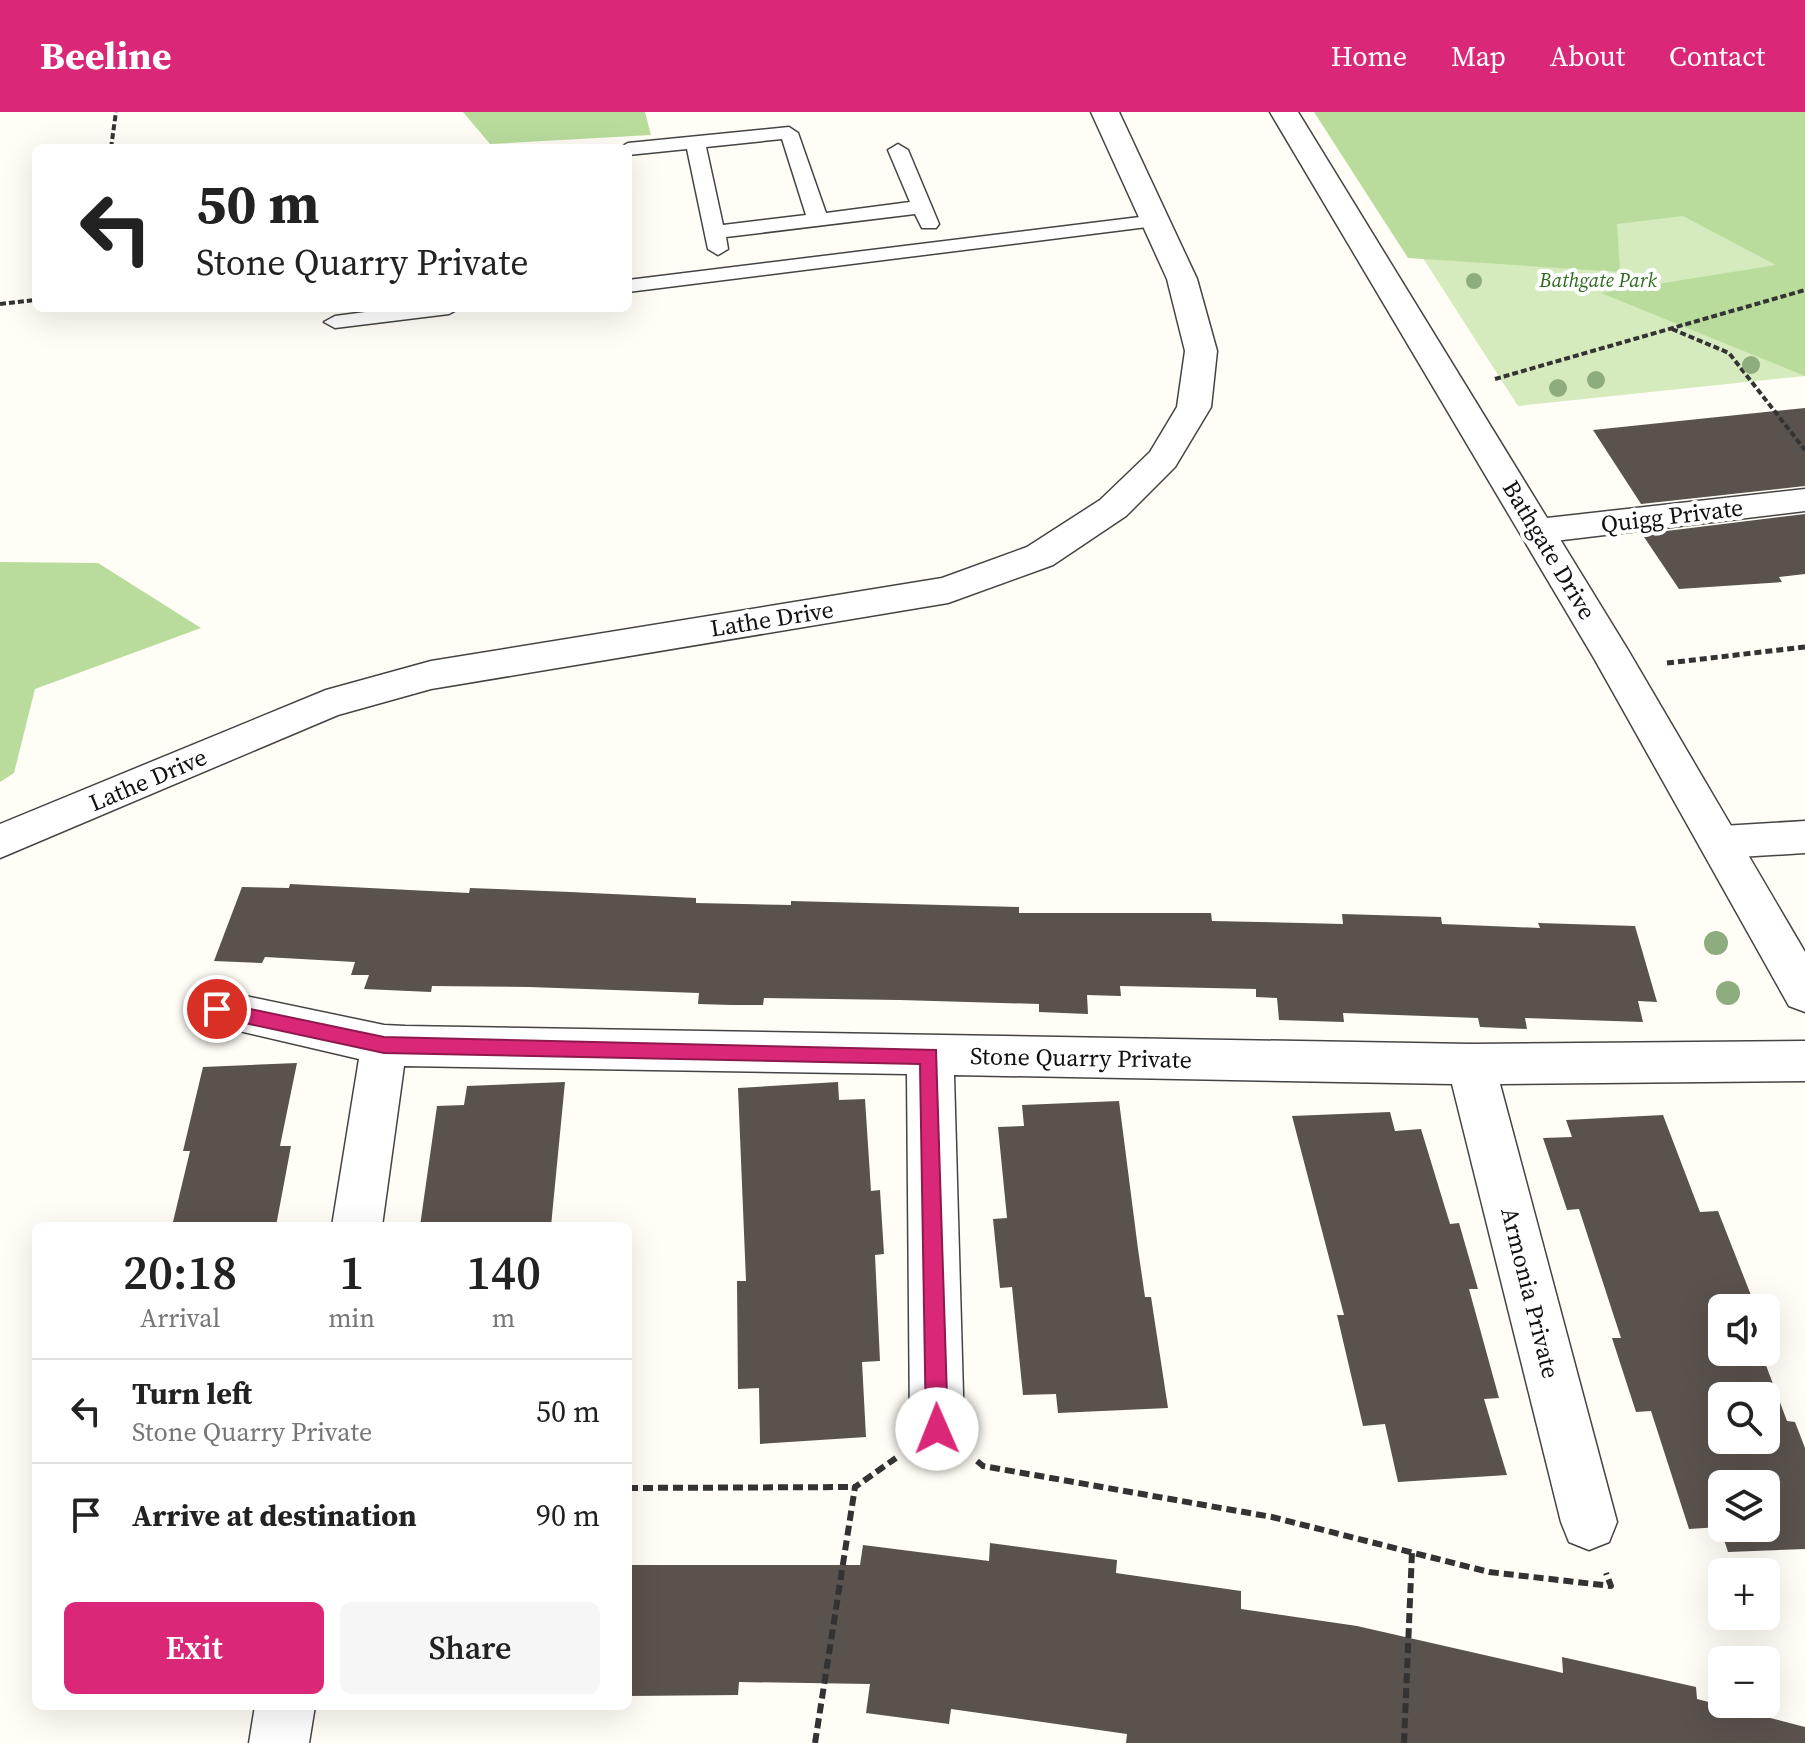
<!DOCTYPE html>
<html lang="en">
<head>
<meta charset="utf-8">
<style>
  body { margin:0; font-family:"Source Serif 4",serif; background:#f6f6f6; color:#222; height:100vh; display:flex; flex-direction:column; font-size:30px; white-space:nowrap }
  * { box-sizing:border-box; margin:0 }
  p { font-size:26px; color:#767676 }
  .icon { flex:none; width:44px; height:44px; fill:none; stroke:currentColor; stroke-width:2; stroke-linecap:round; stroke-linejoin:round }
  .map { position:relative; flex:1; overflow:hidden }
  .side { position:absolute; left:32px; top:1110px; width:600px; height:488px; display:flex; flex-direction:column; background:#fff; border-radius:12px; box-shadow:0 8px 32px #0002 }
  .side>* { flex:none }
  .banner { position:absolute; left:32px; top:32px; width:600px; height:168px; border-radius:12px; box-shadow:0 8px 32px #0002; background:#fff; color:#222; overflow:hidden }
  .tools { position:absolute; left:1708px; top:1182px; display:grid; gap:16px }
  .tools a { display:grid; place-items:center; width:72px; height:72px; border-radius:12px; background:#fff; box-shadow:0 8px 32px #0002; font-size:40px }
  .pin { position:absolute; display:grid; place-items:center; width:68px; height:68px; color:#fff; margin:-34px; border:4px solid #fff; border-radius:50%; box-shadow:0 2px 8px #0007 }
  .me { position:absolute; width:88px; margin:-44px; rotate:359deg; stroke-linejoin:round; filter:drop-shadow(0 0 6px #0008) }
  .turn { display:flex; align-items:center; gap:28px; height:168px; padding:0 32px; font-size:36px }
  .turn .icon { width:104px; height:104px; stroke-width:2.5 }
  .turn b { display:block; font-size:56px; line-height:68px }
  .eta { display:flex; justify-content:space-evenly; align-items:center; height:136px; text-align:center }
  .eta b { font-size:48px; font-weight:600; line-height:56px }
  .button { display:flex; gap:16px; margin-top:auto; padding:16px 32px }
  .button a { flex:1; height:92px; border-radius:12px; background:#db2777; color:#fff; font-size:32px; font-weight:600; line-height:92px; text-align:center }
  .button a+a { background:#f6f6f6; color:#222 }
  ul { padding:0; list-style:none }
  li { display:flex; align-items:center; gap:24px; height:104px; padding:0 32px; border-top:2px solid #e0e0e0 }
  li div { flex:1 }
  li b { display:block; font-size:30px }
  li em { font-style:normal }
  header { display:flex; align-items:center; gap:48px; box-sizing:border-box; height:112px; padding:0 40px; background:#db2777; color:#fff }
  header strong { font-size:38px }
  nav { display:flex; gap:44px; margin-inline-start:auto; font-size:28px }
  .map>svg:first-child { display:block }
</style>
</head>
<body>
<header>
<strong>Beeline</strong>
<nav><a>Home</a><a>Map</a><a>About</a><a>Contact</a></nav>
</header>
<div class="map">
<svg width="1805" height="1631" viewBox="0 0 1805 1631">
  <rect width="100%" height="100%" fill="#fffdf5"/>
  <!-- green -->
  <polygon fill="#d5ebbd" points="1805,32 1805,264 1518,294 1374,70"/>
  <!-- forest -->
  <g fill="#b9dc9c">
    <polygon points="463,0 645,0 651,23 490,32"/>
    <polygon points="1314,0 1805,0 1805,264 1601,181 1776,153 1683,104 1617,112 1620,160 1408,146"/>
    <polygon points="0,450 98,451 201,516 35,577 14,661 0,670"/>
  </g>
  <!-- building -->
  <g fill="#5a524d" fill-rule="evenodd">
    <polygon points="1805,296 1805,374 1641,392 1593,318"/>
    <polygon points="1805,402 1805,462 1779,465 1782,470 1679,477 1642,422"/>
    <polygon points="290,772 469,781 470,776 570,780 696,786 696,791 743,792 791,793 791,789 1019,795 1019,801 1211,801 1212,809 1343,812 1342,802 1441,805 1442,812 1540,816 1538,811 1635,814 1657,890 1638,889 1643,910 1525,906 1527,917 1480,915 1478,906 1343,901 1344,910 1279,908 1277,886 1256,885 1256,877 1120,874 1121,884 1087,883 1088,902 1039,900 1039,892 900,888 764,886 763,893 731,893 698,892 699,881 529,875 432,874 431,880 364,877 369,863 351,863 355,850 265,845 262,851 214,849 242,775 289,776"/>
    <polygon points="297,951 280,1034 291,1034 276,1114 172,1114 190,1039 183,1039 203,955"/>
    <polygon points="565,970 551,1114 420,1114 437,994 464,993 467,974"/>
    <polygon points="838,970 839,988 865,987 871,1079 880,1078 884,1142 875,1143 880,1249 862,1250 866,1325 760,1332 759,1276 738,1277 737,1169 746,1169 738,976"/>
    <polygon points="1119,989 1138,1137 1145,1185 1151,1185 1168,1296 1058,1301 1056,1282 1023,1283 1012,1175 1000,1176 993,1107 1007,1106 998,1015 1024,1014 1022,993"/>
    <polygon points="1390,1000 1395,1019 1421,1017 1450,1112 1459,1111 1478,1177 1469,1177 1499,1286 1484,1287 1507,1363 1398,1370 1385,1312 1363,1314 1337,1203 1344,1203 1292,1004"/>
    <path d="M1663 1003 1700 1100 1718 1099 1756 1196H1722V1240H1761L1787 1309 1795 1310 1805 1336V1437L1728 1440 1720 1415 1689 1417 1651 1299 1636 1300 1612 1226H1621L1579 1097 1567 1098 1543 1026 1572 1025 1566 1008ZM1722 1284H1766V1328H1722ZM1722 1372H1766V1416H1722Z"/>
    <polygon points="990,1431 1117,1448 1116,1461 1241,1479 1241,1497 1357,1514 1563,1561 1562,1545 1696,1575 1697,1587 1805,1615 1805,1631 1126,1631 1127,1622 951,1597 949,1612 866,1601 870,1572 739,1570 738,1583 628,1584 628,1453 860,1453 863,1433 989,1449"/>
  </g>
  <g fill="none" stroke-linecap="round" stroke-linejoin="round">
    <defs>
      <g id="service">
        <path d="M789 15 798 21 826 101 910 90 888 38 898 32 908 38 939 112 936 116H922L915 102 726 125 728 137 718 143 708 137 687 37 628 43V36H619L628 31ZM782 27 806 103 723 113 706 35Z"/>
        <polygon points="1156,103 1166,109 1163,113 628,180 628,168"/>
        <polygon points="396,196 460,196 449,202 335,216 324,210 335,204"/>
      </g>
      <g id="minor">
        <polygon points="1091,0 1119,0 1197,167 1217,239 1211,295 1175,355 1126,404 1053,453 948,491 431,577 338,603 0,746 0,712 326,578 431,549 942,466 1027,435 1100,388 1150,340 1177,295 1185,239 1167,167"/>
        <polygon points="1805,377 1805,399 1538,431 1525,427 1520,419 1525,411 1538,407"/>
        <polygon points="1805,709 1805,741 1722,746 1707,741 1701,730 1707,719 1722,714"/>
        <polygon points="217,878 384,913 405,914 1471,932 1805,929 1805,969 1500,972 1617,1410 1609,1430 1589,1438 1569,1430 1561,1410 1452,972 954,963 964,1317 956,1336 937,1344 918,1336 910,1317 907,962 404,954 382,1114 332,1114 359,947 201,910 194,897 201,884"/>
        <polygon points="255,1594 315,1594 309,1631 249,1631"/>
      </g>
      <polygon id="tertiary" points="1270,0 1298,0 1628,538 1805,840 1805,900 1789,894 1595,548"/>
    </defs>
    <!-- service casing -->
    <use href="#service" stroke="#444" stroke-width="3"/>
    <!-- minor casing -->
    <use href="#minor" stroke="#444" stroke-width="3"/>
    <!-- tertiary casing -->
    <use href="#tertiary" stroke="#444" stroke-width="3"/>
    <!-- path-far2 -->
    <g stroke="#333" stroke-width="4" stroke-dasharray="6 3" stroke-linecap="butt">
      <polyline points="111,36 116,0"/>
      <polyline points="0,192 36,188"/>
      <polyline points="1672,217 1729,241 1805,338"/>
      <polyline points="1495,267 1805,178"/>
    </g>
    <!-- path-far1 -->
    <polyline stroke="#333" stroke-width="5" stroke-dasharray="7 4" stroke-linecap="butt" points="1667,551 1805,535"/>
    <!-- path -->
    <g stroke="#333" stroke-width="6" stroke-dasharray="10 5" stroke-linecap="butt">
      <polyline points="977,1349 983,1354 1272,1405 1489,1460 1611,1474 1606,1461"/>
      <polyline points="628,1376 855,1375"/>
      <polyline points="815,1631 855,1375 896,1346"/>
      <polyline points="1404,1631 1412,1440"/>
    </g>
    <!-- service -->
    <use href="#service" fill="#fff" fill-rule="evenodd"/>
    <!-- minor -->
    <use href="#minor" fill="#fff" fill-rule="evenodd"/>
    <!-- tertiary -->
    <use href="#tertiary" fill="#fff" fill-rule="evenodd"/>
  </g>
  <!-- trees -->
  <g fill="#8dad7f">
    <circle cx="1474" cy="169" r="8"/>
    <circle cx="1751" cy="253" r="9"/>
    <circle cx="1596" cy="268" r="9"/>
    <circle cx="1558" cy="276" r="9"/>
    <circle cx="1716" cy="831" r="12"/>
    <circle cx="1728" cy="881" r="12"/>
  </g>
  <!-- route -->
  <polygon fill="#db2777" stroke="#8e194d" stroke-width="2" points="217,890 384,925 936,938 948,1317 945,1325 937,1328 929,1325 926,1317 920,952 384,941 217,905 208,897"/>
  <g text-anchor="middle" stroke-width="8" stroke-linejoin="round" paint-order="stroke">
    <!-- far-park labels -->
    <g font-size="20" font-style="italic" fill="#2f6b1f" stroke="#fff">
      <text x="1598" y="175">Bathgate Park</text>
    </g>
    <!-- street labels -->
    <g font-size="24" fill="#111" stroke="#fff">
      <text transform="translate(1672 404) rotate(-7)" y="8">Quigg Private</text>
      <text transform="translate(1549 438) rotate(59)" y="8">Bathgate Drive</text>
      <text transform="translate(772 507) rotate(-9)" y="8">Lathe Drive</text>
      <text transform="translate(148 668) rotate(-23)" y="8">Lathe Drive</text>
      <text transform="translate(1081 946) rotate(1)" y="8">Stone Quarry Private</text>
      <text transform="translate(1530 1181) rotate(76)" y="8">Armonia Private</text>
    </g>
  </g>
</svg>
<div class="tools">
<a><svg class="icon" aria-label="sound" viewBox="0 0 24 24"><path d="M4 9h4l5-4v14l-5-4H4zM17 9q2 3 0 6"/></svg></a>
<a><svg class="icon" aria-label="search" viewBox="0 0 24 24"><circle cx="10" cy="10" r="6"/><path d="M15 15l6 6"/></svg></a>
<a><svg class="icon" aria-label="layers" viewBox="0 0 24 24"><path d="M12 4l9 5-9 5-9-5zM3 14l9 5 9-5"/></svg></a>
<a>+</a>
<a>−</a>
</div>
<div class="pin" style="left:217px;top:897px;background:#d93025"><svg class="icon" aria-label="arrive" viewBox="0 0 24 24"><path d="M6 21V4h12l-3 4 3 4H6"/></svg></div>
<svg class="me" style="left:937px;top:1317px" viewBox="-20 -20 40 40"><circle r="19" fill="#fff"/><path d="M0-13L10 11 0 6-10 11z" fill="#db2777"/></svg>
<div class="banner">
<div class="turn"><svg class="icon" aria-label="left" viewBox="0 0 24 24"><path d="M17 20v-9H6M10 6l-5 5 5 5"/></svg><div><b>50 m</b>Stone Quarry Private</div></div>
</div>
<section class="side">
<div class="eta">
<div><b>20:18</b><p>Arrival</p></div>
<div><b>1</b><p>min</p></div>
<div><b>140</b><p>m</p></div>
</div>
<ul>
<li><svg class="icon" aria-label="left" viewBox="0 0 24 24"><path d="M17 20v-9H6M10 6l-5 5 5 5"/></svg><div><b>Turn left</b><p>Stone Quarry Private</p></div><em>50 m</em></li>
<li><svg class="icon" aria-label="arrive" viewBox="0 0 24 24"><path d="M6 21V4h12l-3 4 3 4H6"/></svg><div><b>Arrive at destination</b></div><em>90 m</em></li>
</ul>
<div class="button"><a>Exit</a><a>Share</a></div>
</section>
</div>
</body>
</html>
